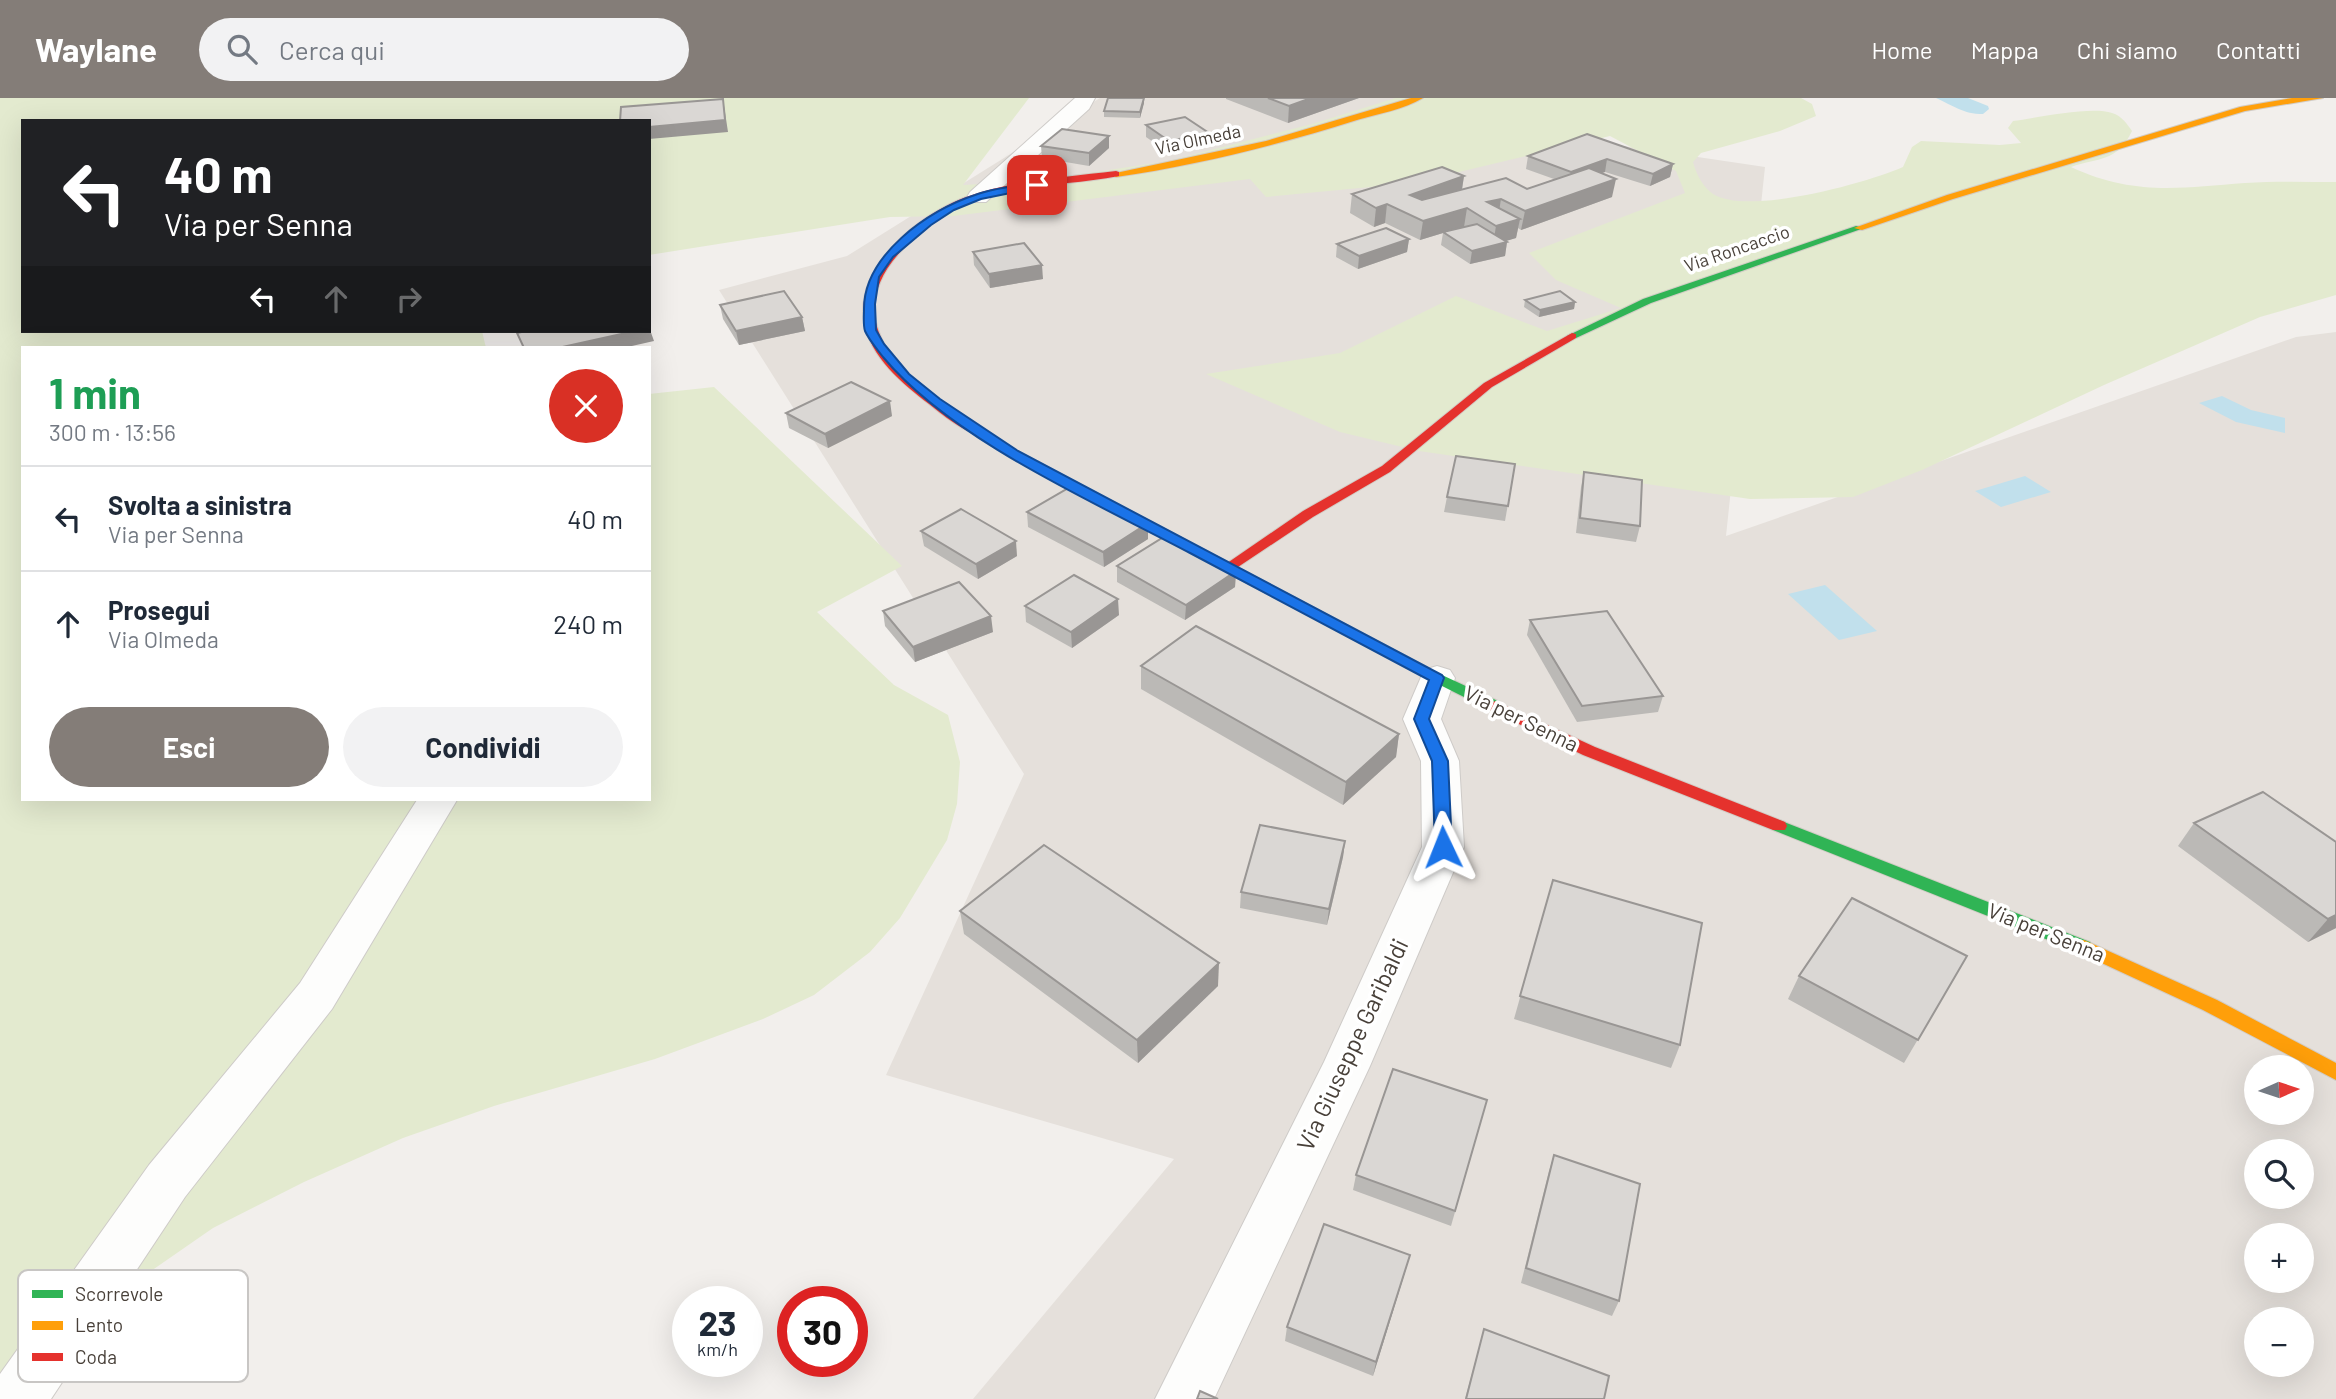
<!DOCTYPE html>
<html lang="it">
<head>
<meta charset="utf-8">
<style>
  body { margin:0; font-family:Barlow,sans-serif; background:#f2f2f3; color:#1f2937; height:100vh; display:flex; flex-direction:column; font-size:26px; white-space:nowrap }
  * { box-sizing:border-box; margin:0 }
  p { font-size:23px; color:#747a83 }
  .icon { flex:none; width:38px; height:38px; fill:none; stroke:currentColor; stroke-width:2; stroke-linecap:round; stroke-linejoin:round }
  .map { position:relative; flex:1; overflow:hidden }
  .details { position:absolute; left:21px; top:248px; width:630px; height:455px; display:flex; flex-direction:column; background:#fff; border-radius:0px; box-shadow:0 7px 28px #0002 }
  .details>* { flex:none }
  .guide { position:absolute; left:21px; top:21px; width:630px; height:214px; border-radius:0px; box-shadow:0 7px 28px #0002; background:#202124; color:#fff; overflow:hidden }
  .needle { width:46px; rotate:87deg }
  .fabs { position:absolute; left:2244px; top:957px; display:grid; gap:14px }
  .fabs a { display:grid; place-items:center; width:70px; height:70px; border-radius:50%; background:#fff; box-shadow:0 7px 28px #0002; font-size:35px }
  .speed { position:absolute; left:672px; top:1188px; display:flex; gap:14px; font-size:35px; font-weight:700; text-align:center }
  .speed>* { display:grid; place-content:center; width:91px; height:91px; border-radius:50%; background:#fff; box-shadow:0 7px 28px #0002; line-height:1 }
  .speed small { font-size:18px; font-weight:400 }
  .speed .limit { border:10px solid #d22; background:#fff; color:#111 }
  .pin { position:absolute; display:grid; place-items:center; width:60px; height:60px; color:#fff; margin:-30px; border-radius:14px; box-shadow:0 4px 10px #0006 }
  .me { position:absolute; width:77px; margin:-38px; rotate:358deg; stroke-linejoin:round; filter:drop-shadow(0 0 5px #0008) }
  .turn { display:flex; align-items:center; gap:24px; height:147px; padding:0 28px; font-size:32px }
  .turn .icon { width:91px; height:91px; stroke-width:2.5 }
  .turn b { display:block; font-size:49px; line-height:60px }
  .lanes { display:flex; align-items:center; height:66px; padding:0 28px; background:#0003; justify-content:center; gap:35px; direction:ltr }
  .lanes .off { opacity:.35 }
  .round { display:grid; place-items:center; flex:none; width:74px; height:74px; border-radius:37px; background:#f2f2f3 }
  .overview { display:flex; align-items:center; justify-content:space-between; height:119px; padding:0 28px }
  h1 { font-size:42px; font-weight:700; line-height:52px; color:#1e9e55 }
  .cta { display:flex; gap:14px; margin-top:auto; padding:14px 28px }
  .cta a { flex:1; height:80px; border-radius:42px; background:#847d78; color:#fff; font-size:28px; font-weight:700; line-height:80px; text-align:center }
  .cta a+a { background:#f2f2f3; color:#1f2937 }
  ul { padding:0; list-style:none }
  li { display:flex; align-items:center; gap:21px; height:105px; padding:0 28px; border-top:2px solid #e0e1e3 }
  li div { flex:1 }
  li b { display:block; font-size:26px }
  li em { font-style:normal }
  header { display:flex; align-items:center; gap:42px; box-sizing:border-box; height:98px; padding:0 35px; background:#847d78; color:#fff }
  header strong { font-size:33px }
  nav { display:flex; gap:38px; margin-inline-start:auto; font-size:24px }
  .search { width:490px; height:63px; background:#f2f2f3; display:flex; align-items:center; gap:18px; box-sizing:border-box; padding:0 24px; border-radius:38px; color:#747a83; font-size:26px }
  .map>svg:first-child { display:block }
</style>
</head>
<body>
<header>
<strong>Waylane</strong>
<div class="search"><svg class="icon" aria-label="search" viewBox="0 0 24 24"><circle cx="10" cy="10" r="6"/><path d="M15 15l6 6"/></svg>Cerca qui</div>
<nav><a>Home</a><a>Mappa</a><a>Chi siamo</a><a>Contatti</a></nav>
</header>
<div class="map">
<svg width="2336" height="1301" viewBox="0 0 2336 1301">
  <rect width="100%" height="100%" fill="#f2efec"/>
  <!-- residential -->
  <path fill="#e5e0db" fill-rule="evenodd" d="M1100 0H1509L1455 23 1765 69 1726 438 2296 239 2336 234V1301H973L1174 1061 886 977 1024 676 719 192 847 158ZM2256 970H2301V1015H2256ZM2256 1054H2301V1099H2256ZM2256 1138H2301V1183H2256ZM2256 1222H2301V1267H2256Z"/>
  <!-- green -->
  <path fill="#e3eacf" d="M0 0H1029L963 87 1036 83 1168 63 1312 26 1396 0H1801L1812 6 1816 18 1780 33 1701 55 1693 64C1696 76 1703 89 1713 96 1747 118 1867 85 1903 69L1912 49 1921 43 2000 47 2021 45 2008 30 2013 23C2036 20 2091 8 2112 15 2122 18 2127 26 2132 33 2117 65 2098 59 2071 69 2133 98 2179 90 2245 85 2275 83 2306 84 2336 84V197L2260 219 2104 287 1922 372 1853 399 1750 401 1419 353 1340 334 1206 276 1340 255 1456 198 1547 233 1621 210 1556 182 1529 155 1685 95 1676 73 1610 38 1413 85 1266 99 1250 81 953 118 890 119 649 157V23H23V233H482L486 250H23V702H649V296L714 289 902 468 817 514 894 587 948 617 960 664 957 706 947 742 900 820 870 854 814 897 763 921 655 961 494 1008 403 1040 304 1084 213 1130 125 1191 79 1254 0 1301Z"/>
  <!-- water -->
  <g fill="#c1e0ec">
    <path d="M1936 0H1968L1988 8 1989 11 1983 16C1963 16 1954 8 1936 0Z"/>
    <polygon points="2222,298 2251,312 2285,320 2285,335 2236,324 2199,305"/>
    <polygon points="2025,378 2051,394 2001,409 1975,393"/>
    <polygon points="1825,487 1877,533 1839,542 1788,496"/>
  </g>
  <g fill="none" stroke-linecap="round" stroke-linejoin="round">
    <defs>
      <g id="street">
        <polygon points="1075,0 1095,0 1089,11 986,104 970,104 967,99 970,94"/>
        <polygon points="1437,568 1450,572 1455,580 1441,621 1459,663 1464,749 1370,968 1214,1301 1155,1301 1324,964 1422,749 1421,663 1403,621 1424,572"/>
        <polygon points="417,702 457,702 332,911 185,1099 51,1301 0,1301 0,1276 149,1067 300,885"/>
      </g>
      <g id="fast">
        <polygon points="1856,128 1864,130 1651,205 1576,240 1567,238 1643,201"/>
        <polygon points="979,330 1017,353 1442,577 1500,604 1503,608 1495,613 1490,612 1432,583 1009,359 975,337 973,334"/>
        <polygon points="1779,722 2090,844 2093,849 2090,854 2084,856 2078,854 1773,732 1771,728 1773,724"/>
      </g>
      <g id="slow">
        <path d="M1411 0H1423C1405 11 1378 16 1357 22 1278 47 1198 67 1116 79L1111 76 1266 43Z"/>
        <polygon points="2292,0 2323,0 2245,13 1953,101 1862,132 1854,130 1947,97 2240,9"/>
        <polygon points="2084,842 2217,902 2336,965 2336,982 2203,912 2078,854 2075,849 2078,844"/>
      </g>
      <g id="jam">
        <path d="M1116 73 1119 74V78C1072 87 1023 86 977 102 948 111 922 130 902 152 828 231 920 292 983 331V337C970 339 940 315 929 306 903 286 870 259 864 224 855 166 921 115 969 98 1016 82 1067 79 1116 73Z"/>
        <polygon points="1572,235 1576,236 1576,240 1492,289 1390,374 1313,419 1232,473 1227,474 1220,470 1303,413 1382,368 1484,285"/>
        <polygon points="1495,603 1595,649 1785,724 1787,728 1785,732 1773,732 1583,657 1490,612 1487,608"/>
      </g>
    </defs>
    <!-- street casing -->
    <use href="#street" stroke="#cecbc8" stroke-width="2"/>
    <!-- fast casing -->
    <use href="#fast" stroke="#d2ccc5" stroke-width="2"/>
    <!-- slow casing -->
    <use href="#slow" stroke="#d2ccc5" stroke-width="2"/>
    <!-- jam casing -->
    <use href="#jam" stroke="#d2ccc5" stroke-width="2"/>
    <!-- street -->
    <use href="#street" fill="#fdfdfc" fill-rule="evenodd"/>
    <!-- fast -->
    <use href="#fast" fill="#30b455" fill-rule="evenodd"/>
    <!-- slow -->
    <use href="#slow" fill="#ff9f0a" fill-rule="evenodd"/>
    <!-- jam -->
    <use href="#jam" fill="#e5322d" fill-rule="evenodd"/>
  </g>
  <!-- wall -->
  <g fill="#bbb9b6">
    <polygon points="1144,0 1144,5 1140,20 1104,19 1104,13"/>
    <polygon points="1226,0 1359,0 1288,25 1226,1"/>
    <polygon points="1146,27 1209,35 1208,47 1169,55 1146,39"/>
    <polygon points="1587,36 1673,66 1670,79 1650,88 1605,74 1601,75 1612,99 1521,132 1518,130 1516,140 1505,143 1507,144 1505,158 1470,166 1441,147 1443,135 1420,142 1385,125 1374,129 1350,115 1352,96 1464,78 1462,92 1527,91 1554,81 1526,71 1528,58"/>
    <polygon points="1109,38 1109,50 1089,68 1042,60 1041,48"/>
    <polygon points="1409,141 1407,154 1358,171 1336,159 1337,146"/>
    <polygon points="973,154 1043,181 990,190 974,167"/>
    <polygon points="1525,202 1575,204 1574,211 1539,219 1524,209"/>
    <polygon points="720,207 802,219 805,233 739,247 723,221"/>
    <polygon points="786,315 892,318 828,350 789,330"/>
    <polygon points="1515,366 1505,423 1444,414 1447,399"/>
    <polygon points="1584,374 1640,428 1636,444 1576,435 1581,389"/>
    <polygon points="1027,414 1148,441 1104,469 1028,429"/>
    <polygon points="921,433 1017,458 978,481 924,448"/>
    <polygon points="1117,468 1236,473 1235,489 1185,522 1117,484"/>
    <polygon points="1025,508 1119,517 1072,550 1026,524"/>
    <polygon points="883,513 993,534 915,564 885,528"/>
    <polygon points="1530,522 1663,598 1658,614 1577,624 1527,537"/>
    <polygon points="1141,568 1399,636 1396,659 1343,707 1141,591"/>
    <polygon points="2194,725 2336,744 2336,830 2308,844 2178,748"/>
    <polygon points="1345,743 1343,759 1327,827 1240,810 1241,794"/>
    <polygon points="1553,782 1680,947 1671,970 1514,921"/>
    <polygon points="960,813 1218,888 1138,965 964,836"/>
    <polygon points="1967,858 1904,965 1788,901 1799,878"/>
    <polygon points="1487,1002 1451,1128 1353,1092 1356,1077"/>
    <polygon points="1554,1057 1619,1203 1612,1218 1521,1185 1549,1073"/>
    <polygon points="1406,1171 1373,1278 1285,1243 1287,1229"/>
    <polygon points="1484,1231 1604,1301 1465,1301"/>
  </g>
  <!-- shaded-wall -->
  <g fill="#999694">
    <polygon points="1144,0 1144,5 1140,20 1140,14"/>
    <polygon points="1311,0 1359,0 1288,25 1289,8"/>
    <polygon points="723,1 728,34 649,41 649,29"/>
    <polygon points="1209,35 1208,47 1169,55 1169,43"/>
    <polygon points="1109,38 1109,50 1089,68 1089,55"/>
    <polygon points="1607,61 1605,74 1568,87 1571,74"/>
    <polygon points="1673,66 1670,79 1650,88 1653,76"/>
    <polygon points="1464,78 1461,97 1408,115 1410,97"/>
    <polygon points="1616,81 1612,99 1521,132 1525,113"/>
    <polygon points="1501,101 1498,120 1487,104"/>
    <polygon points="1387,106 1385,125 1374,129 1376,110"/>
    <polygon points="1467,110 1464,129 1443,134 1443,135 1420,142 1423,123"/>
    <polygon points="1520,121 1516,140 1493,147 1496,128"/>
    <polygon points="1409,141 1407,154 1358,171 1359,158"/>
    <polygon points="1507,144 1505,158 1470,166 1472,153"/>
    <polygon points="1042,167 1043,181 990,190 989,176"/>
    <polygon points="1575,204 1574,211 1539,219 1540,212"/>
    <polygon points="802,219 805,233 739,247 736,233"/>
    <polygon points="649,229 654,243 623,250 558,250 635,233 649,233"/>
    <polygon points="890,303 892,318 828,350 825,336"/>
    <polygon points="1148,425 1148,441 1104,469 1103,454"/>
    <polygon points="1016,443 1017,458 978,481 976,466"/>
    <polygon points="1236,473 1235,489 1185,522 1186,507"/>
    <polygon points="1118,501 1119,517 1072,550 1071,534"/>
    <polygon points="991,518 993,534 915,564 913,549"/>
    <polygon points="1399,636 1396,659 1343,707 1346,684"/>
    <polygon points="1345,743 1343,759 1327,827 1329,811"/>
    <polygon points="2336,817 2336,830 2308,844 2328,821"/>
    <polygon points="1219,865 1218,888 1138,965 1137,942"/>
    <polygon points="1410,1157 1406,1171 1373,1278 1376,1264"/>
  </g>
  <!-- building -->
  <g fill="#dad7d4" stroke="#999694" stroke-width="2">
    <polygon points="1108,0 1144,0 1140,14 1104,13"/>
    <polygon points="1268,0 1311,0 1289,8"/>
    <polygon points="723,1 725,22 649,29 649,23 620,23 621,9"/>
    <polygon points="1185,19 1209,35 1169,43 1146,27"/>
    <polygon points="1062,31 1109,38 1089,55 1041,48"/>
    <polygon points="1587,36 1673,66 1653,76 1607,61 1571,74 1528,58"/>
    <polygon points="1442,69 1464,78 1410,97 1422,102 1506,80 1527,91 1589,70 1616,81 1525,113 1501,101 1487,104 1520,121 1496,128 1467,110 1423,123 1387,106 1376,110 1352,96"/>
    <polygon points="1477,126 1507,144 1472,153 1443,134"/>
    <polygon points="1386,130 1409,141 1359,158 1337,146"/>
    <polygon points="1024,145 1042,167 989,176 973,154"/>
    <polygon points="784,193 802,219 736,233 720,207"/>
    <polygon points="1560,193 1575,204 1540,212 1525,202"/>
    <polygon points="526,233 635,233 558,250 524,250 517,235"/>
    <polygon points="851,284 890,303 825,336 786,315"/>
    <polygon points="1456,358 1515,366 1508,408 1447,399"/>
    <polygon points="1584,374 1642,382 1640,428 1580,420"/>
    <polygon points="1072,388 1148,425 1103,454 1027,414"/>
    <polygon points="961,411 1016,443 976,466 921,433"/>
    <polygon points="1167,437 1236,473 1186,507 1117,468"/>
    <polygon points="1074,477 1118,501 1071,534 1025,508"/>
    <polygon points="959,484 991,518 913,549 883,513"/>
    <polygon points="1607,513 1663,598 1582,608 1530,522"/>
    <polygon points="1196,528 1399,636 1346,684 1141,568"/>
    <polygon points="2263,694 2336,744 2336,817 2328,821 2194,725"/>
    <polygon points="1260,727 1345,743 1329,811 1241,794"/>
    <polygon points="1044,747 1219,865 1137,942 960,813"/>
    <polygon points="1553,782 1702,825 1680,947 1520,898"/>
    <polygon points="1852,800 1967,858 1918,942 1799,878"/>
    <polygon points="1393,971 1487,1002 1455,1113 1356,1077"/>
    <polygon points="1554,1057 1640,1086 1619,1203 1526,1170"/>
    <polygon points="1324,1126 1410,1157 1376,1264 1287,1229"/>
    <polygon points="1484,1231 1609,1278 1604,1301 1466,1301"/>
    <polygon points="1200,1293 1218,1301 1197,1301"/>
  </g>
  <!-- route -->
  <path fill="#1a73e8" stroke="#114b97" stroke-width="2" d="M1037 84 1042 87 1040 89 981 101 954 112 931 127 893 159 879 179 875 206 876 232 884 246 909 276 940 301 1018 353 1442 577 1444 580 1429 621 1448 663 1452 749 1449 754 1443 756 1435 749 1432 663 1414 621 1429 582C1349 539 1269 497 1190 455 1094 404 952 342 883 259 877 251 869 242 865 233 863 227 864 218 864 212 863 158 928 112 975 97 994 90 1017 88 1037 84Z"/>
  <g text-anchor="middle" stroke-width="7" stroke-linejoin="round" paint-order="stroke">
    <!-- far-street labels -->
    <g font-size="18" fill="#484039" stroke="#fff">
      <text transform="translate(1198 42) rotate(-12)" y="6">Via Olmeda</text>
      <text transform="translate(1737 151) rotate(-19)" y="6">Via Roncaccio</text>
    </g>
    <!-- street labels -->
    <g font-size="21" fill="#484039" stroke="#fff">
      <text transform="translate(1521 621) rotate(26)" y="7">Via per Senna</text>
      <text transform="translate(2046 835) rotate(22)" y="7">Via per Senna</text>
    </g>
    <!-- near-street labels -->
    <g font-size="24" fill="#484039" stroke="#fff">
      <text transform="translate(1353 947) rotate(-65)" y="8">Via Giuseppe Garibaldi</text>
    </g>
  </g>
  <!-- legend -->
  <rect x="18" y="1172" width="230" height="112" rx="10" fill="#fff" stroke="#c8c6c4" stroke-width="2"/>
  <rect x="32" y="1192" width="31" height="8" fill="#30b455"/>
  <rect x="32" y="1223" width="31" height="9" fill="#ff9f0a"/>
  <rect x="32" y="1255" width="31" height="8" fill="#e5322d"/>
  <g font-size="19" fill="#484039">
    <text x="75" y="1203">Scorrevole</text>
    <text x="75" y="1234">Lento</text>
    <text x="75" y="1266">Coda</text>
  </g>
</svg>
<div class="fabs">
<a><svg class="needle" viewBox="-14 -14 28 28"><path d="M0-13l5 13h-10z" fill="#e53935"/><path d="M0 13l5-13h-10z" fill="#747a83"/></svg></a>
<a><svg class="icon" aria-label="search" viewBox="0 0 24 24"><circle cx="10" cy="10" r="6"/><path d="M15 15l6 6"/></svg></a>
<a>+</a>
<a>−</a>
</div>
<div class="speed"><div>23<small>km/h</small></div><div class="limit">30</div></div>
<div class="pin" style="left:1037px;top:87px;background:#d93025"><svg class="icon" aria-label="arrive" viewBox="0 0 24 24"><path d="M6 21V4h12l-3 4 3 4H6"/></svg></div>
<svg class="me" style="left:1443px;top:749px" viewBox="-20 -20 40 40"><path d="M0-17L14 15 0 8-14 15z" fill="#1a73e8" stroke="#fff" stroke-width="4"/></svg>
<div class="guide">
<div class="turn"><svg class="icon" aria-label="left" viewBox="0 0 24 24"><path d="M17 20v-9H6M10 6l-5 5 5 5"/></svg><div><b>40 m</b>Via per Senna</div></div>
<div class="lanes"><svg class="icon" aria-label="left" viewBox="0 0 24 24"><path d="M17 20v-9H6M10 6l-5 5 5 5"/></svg><svg class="icon off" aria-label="ahead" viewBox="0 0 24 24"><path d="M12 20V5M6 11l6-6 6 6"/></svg><svg class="icon off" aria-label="right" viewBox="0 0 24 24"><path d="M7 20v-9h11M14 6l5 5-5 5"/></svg></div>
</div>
<section class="details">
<div class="overview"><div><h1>1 min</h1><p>300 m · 13:56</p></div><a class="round" style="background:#d93025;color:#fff"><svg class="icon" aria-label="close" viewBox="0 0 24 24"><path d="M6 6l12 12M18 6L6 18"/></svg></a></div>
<ul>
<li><svg class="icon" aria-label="left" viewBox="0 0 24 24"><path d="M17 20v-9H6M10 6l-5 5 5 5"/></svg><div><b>Svolta a sinistra</b><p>Via per Senna</p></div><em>40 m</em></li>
<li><svg class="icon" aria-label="ahead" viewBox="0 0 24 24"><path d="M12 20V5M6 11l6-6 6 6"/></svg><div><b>Prosegui</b><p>Via Olmeda</p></div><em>240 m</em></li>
</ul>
<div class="cta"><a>Esci</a><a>Condividi</a></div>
</section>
</div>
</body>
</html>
